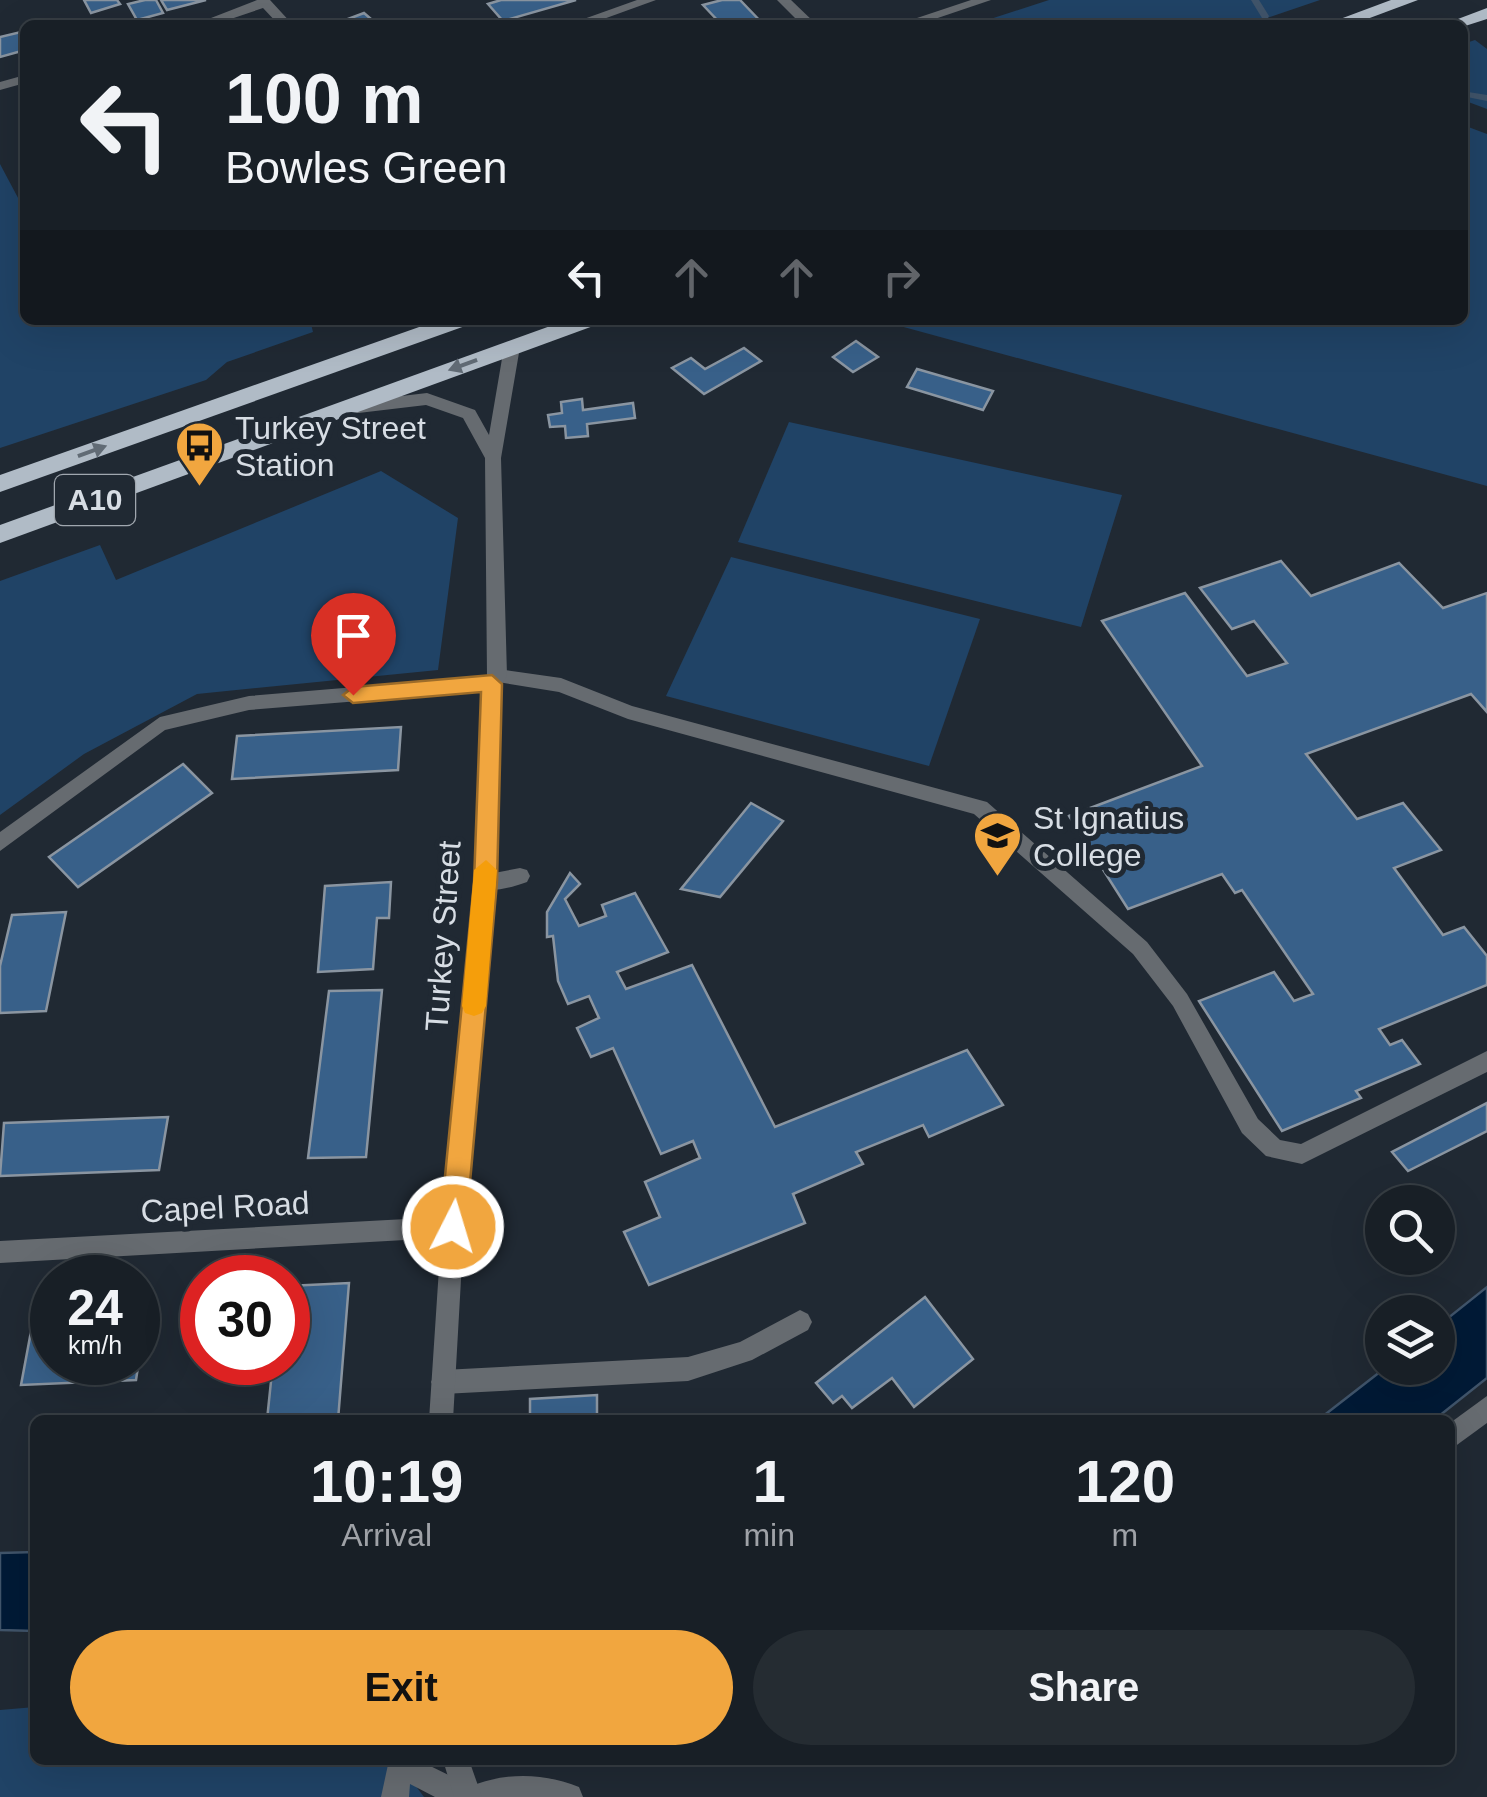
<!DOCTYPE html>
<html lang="en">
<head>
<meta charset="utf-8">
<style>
  body { margin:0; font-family:Helvetica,sans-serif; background:#252c32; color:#f1f3f6; height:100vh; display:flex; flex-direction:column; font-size:38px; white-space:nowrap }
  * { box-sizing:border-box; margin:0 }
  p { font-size:32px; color:#9fa2a7 }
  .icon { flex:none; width:55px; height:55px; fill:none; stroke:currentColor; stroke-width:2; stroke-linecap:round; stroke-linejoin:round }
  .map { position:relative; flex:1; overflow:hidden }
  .panel { position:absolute; left:30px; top:1415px; width:1425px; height:350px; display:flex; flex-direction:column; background:#181f26; border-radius:15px; box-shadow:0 10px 40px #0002,0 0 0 2px #363d43 }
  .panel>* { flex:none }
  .hud { position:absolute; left:20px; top:20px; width:1448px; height:305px; border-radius:15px; box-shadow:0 10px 40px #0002,0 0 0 2px #363d43; background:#181f26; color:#f1f3f6; overflow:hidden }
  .tools { position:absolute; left:1365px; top:1185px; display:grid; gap:20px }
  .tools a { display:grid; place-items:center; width:90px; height:90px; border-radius:50%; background:#181f26; box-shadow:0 10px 40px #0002,0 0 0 2px #363d43; font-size:50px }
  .speed { position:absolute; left:30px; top:1255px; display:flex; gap:20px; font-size:50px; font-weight:700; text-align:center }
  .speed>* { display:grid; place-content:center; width:130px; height:130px; border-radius:50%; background:#181f26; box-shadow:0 10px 40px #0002,0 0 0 2px #363d43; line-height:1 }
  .speed small { font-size:25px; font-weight:400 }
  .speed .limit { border:15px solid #d22; background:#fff; color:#111 }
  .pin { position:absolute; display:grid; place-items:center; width:85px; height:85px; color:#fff; margin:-102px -42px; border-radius:50% 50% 50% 0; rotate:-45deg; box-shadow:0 0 10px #0007 }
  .pin .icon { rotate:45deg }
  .me { position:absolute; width:110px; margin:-55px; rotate:5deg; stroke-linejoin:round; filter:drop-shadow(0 0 8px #0008) }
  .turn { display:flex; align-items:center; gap:35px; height:210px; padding:0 40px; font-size:45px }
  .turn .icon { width:130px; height:130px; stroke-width:2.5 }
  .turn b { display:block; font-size:70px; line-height:85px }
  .lanes { display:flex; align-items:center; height:95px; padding:0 40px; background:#0003; justify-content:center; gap:50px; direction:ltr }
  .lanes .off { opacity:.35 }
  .eta { display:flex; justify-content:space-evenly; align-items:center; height:170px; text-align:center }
  .eta b { font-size:60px; font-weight:700; line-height:70px }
  .primary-button { display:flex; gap:20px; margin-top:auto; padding:20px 40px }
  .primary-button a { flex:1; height:115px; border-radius:60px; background:#f1a63f; color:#111; font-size:40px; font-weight:700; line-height:115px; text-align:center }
  .primary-button a+a { background:#252c32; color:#f1f3f6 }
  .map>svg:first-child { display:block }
</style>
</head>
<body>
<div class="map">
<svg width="1487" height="1797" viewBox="0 0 1487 1797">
  <rect width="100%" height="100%" fill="#202933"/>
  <!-- green -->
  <g fill="#204366">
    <polygon points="1049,0 1320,0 1252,23 1237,20 1220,25 972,25"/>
    <polygon points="1475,40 1487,49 1487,109 1463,100 1463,44"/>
    <polygon points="1463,125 1487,134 1487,486 878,320 1462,320"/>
    <polygon points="0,164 25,211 25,320 310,320 313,332 227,362 206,380 0,448"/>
    <polygon points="789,422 1122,495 1081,627 738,542"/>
    <polygon points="381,471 458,518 438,670 197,694 84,754 0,815 0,581 100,545 116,580"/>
    <polygon points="731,557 980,619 929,766 666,696"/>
    <polygon points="35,1707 35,1760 403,1760 400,1765 424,1797 0,1797 0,1710"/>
  </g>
  <!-- water -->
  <g fill="#001a36" stroke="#40546a" stroke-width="2.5">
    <polygon points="1487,1287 1487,1378 1434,1420 1318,1420 1385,1368 1438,1368 1438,1326"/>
    <polygon points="35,1552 35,1631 0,1630 0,1553"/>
  </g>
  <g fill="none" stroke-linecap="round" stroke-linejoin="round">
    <!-- stream -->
    <g fill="#40546a" fill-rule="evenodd">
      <polygon points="1251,0 1259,0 1269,16 1268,18 1262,18"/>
      <polygon points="1462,91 1487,95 1487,101 1462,96"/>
    </g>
  </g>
  <!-- building -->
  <g fill="#386089" stroke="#8a95a1" stroke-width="2.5">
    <polygon points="84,0 117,0 120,4 91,13"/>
    <polygon points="145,0 156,0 163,13 137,20 128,4"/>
    <polygon points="161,0 206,0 167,10"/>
    <polygon points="501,0 576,0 503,21 488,4"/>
    <polygon points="722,0 740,0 764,25 722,25 703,5"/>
    <polygon points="364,13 378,25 332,25"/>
    <polygon points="25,31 25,50 0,57 0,37"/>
    <polygon points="856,341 878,357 853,372 833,357"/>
    <polygon points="744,348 761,361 704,394 672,368 691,358 705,369"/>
    <polygon points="917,369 993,391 983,410 907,387"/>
    <polygon points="582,399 583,410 633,403 635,418 587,424 588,436 566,438 565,426 550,427 548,415 562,413 561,402"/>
    <polygon points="1281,561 1311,596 1399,563 1443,608 1487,593 1487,712 1471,694 1306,754 1357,819 1403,803 1441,850 1394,868 1443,935 1464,927 1487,956 1487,985 1379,1029 1390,1045 1402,1040 1420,1064 1356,1091 1361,1098 1282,1131 1199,1001 1274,972 1294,1001 1313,994 1242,890 1235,893 1222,874 1128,909 1069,816 1202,766 1102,621 1185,593 1247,676 1287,663 1254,621 1232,629 1200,588"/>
    <polygon points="401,727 398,770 232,779 237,736"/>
    <polygon points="183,764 212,793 78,887 49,857"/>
    <polygon points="751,803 783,821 720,897 681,889"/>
    <polygon points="570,873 580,884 565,899 579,926 606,916 602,905 635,893 668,952 617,972 626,989 692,965 775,1127 967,1050 1003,1105 929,1137 923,1125 856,1152 863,1164 793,1194 805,1223 649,1285 624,1232 660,1217 645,1182 700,1158 693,1141 661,1154 613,1048 591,1057 577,1028 599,1018 589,996 568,1004 558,981 553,936 547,937 547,912"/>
    <polygon points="391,882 389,918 377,918 373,969 318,972 325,886"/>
    <polygon points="66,912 46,1011 0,1013 0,966 12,915"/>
    <polygon points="382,990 366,1157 308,1158 329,991"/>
    <polygon points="1487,1103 1487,1131 1408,1171 1392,1152"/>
    <polygon points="168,1117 159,1170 0,1176 4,1123"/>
    <polygon points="349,1283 338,1420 267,1420 273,1362 288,1362 288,1286"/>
    <polygon points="925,1297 973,1359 914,1407 892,1378 852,1408 842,1396 833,1403 816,1383"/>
    <polygon points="145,1321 136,1380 21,1385 32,1326 52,1325 52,1362 138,1362 138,1322"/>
    <polygon points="597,1395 597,1420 530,1420 530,1399"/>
  </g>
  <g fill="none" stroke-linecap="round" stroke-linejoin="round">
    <!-- service -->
    <g fill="#666b70" fill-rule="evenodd">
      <polygon points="971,0 991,0 917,25 896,25"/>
      <polygon points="498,669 561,678 632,706 987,802 1147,942 1187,994 1258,1119 1280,1140 1301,1144 1487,1051 1487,1072 1302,1164 1266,1156 1242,1133 1173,1006 1133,954 974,814 628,719 559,692 492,681 489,676 492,671"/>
      <path d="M520 868 527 870 530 876 527 882C513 887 492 893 478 888L475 882 478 876Z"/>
      <polygon points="800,1310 808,1314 812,1322 808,1330 752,1360 688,1381 443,1394 435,1390 431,1382 435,1374 443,1370 688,1357 740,1342"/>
      <polygon points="1487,1396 1487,1423 1450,1450 1450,1423"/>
      <path d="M389 1760H418L471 1786C507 1772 543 1773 579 1787L583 1797H435L410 1784 409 1797H381Z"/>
    </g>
    <!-- minor -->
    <g fill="#666b70" fill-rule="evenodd">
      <polygon points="257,0 270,0 293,25 279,25 263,8 213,25 193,25"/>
      <polygon points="637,0 656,0 587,25 567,25"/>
      <polygon points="777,0 791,0 817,25 802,25"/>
      <polygon points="25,75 25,83 0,90 0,82"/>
      <polygon points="512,342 520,347 501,458 507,676 501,685 495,882 464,1227 453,1420 429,1420 441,1238 0,1263 0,1241 443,1217 475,882 483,691 249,710 165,730 0,851 0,832 160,717 249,696 487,676 485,458 463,418 426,405 350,414 342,408 350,402 427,393 475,410 489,435 504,347"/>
      <polygon points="443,1760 469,1760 482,1797 454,1797"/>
    </g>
    <!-- trunk -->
    <g fill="#b0bbc6" fill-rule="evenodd">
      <polygon points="1391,0 1418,0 1351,25 1324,25"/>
      <polygon points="1487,8 1487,19 1462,27 1442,25"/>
      <polygon points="439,320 471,320 468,325 0,492 0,475"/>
      <polygon points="567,320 599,320 596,325 0,543 0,525"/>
    </g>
  </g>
  <!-- one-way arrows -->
  <defs><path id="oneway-solid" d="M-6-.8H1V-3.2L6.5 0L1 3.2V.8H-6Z" transform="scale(2.5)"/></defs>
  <g fill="#616b75">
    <use href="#oneway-solid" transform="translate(463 365) rotate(160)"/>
    <use href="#oneway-solid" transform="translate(92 451) rotate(-20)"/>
  </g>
  <!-- route -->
  <polygon fill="#f1a63f" stroke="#9d6c29" stroke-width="2.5" points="492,675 502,684 497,882 466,1227 462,1235 453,1239 444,1235 440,1227 474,882 481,692 353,703 343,695 353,687"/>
  <!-- slow -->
  <polygon fill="#f59e0b" points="486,860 497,870 486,1006 482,1013 474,1016 465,1013 462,1006 474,870"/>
  <!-- icons -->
  <defs>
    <symbol id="bus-pin" viewBox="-11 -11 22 30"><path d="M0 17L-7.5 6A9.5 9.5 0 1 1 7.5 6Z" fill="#f1a63f" stroke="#202933"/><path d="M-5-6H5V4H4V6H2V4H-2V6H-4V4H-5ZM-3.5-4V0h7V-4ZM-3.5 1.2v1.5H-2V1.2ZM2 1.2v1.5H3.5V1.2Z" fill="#111"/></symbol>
    <symbol id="school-pin" viewBox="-11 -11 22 30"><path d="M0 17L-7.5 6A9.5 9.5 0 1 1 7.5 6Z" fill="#f1a63f" stroke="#202933"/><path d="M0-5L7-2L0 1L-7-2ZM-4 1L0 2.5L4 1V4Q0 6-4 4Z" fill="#111"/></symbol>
  </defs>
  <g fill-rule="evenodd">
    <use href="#bus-pin" x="172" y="418" width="55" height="75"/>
    <use href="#school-pin" x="970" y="808" width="55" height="75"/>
  </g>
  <g text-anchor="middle" stroke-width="10" stroke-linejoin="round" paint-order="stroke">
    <!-- shield labels -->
    <rect fill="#202933" stroke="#a0a7af" stroke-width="2.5" x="55" y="475" width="80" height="50" rx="8"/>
    <g font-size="30" font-weight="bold" fill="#d7dde4">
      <text x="95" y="510">A10</text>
    </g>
    <!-- poi labels -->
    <g font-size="32" fill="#d7dde4" stroke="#202933" text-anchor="start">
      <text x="235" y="439">Turkey Street<tspan x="235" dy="37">Station</tspan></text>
      <text x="1033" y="829">St Ignatius<tspan x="1033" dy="37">College</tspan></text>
    </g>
    <!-- street labels -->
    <g font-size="32" fill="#d7dde4" stroke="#202933">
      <text transform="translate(443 936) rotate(-86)" y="11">Turkey Street</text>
      <text transform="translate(225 1207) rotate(-3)" y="11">Capel Road</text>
    </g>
  </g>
</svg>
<div class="tools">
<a><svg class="icon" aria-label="search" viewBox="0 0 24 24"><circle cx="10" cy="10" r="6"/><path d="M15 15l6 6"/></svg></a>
<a><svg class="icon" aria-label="layers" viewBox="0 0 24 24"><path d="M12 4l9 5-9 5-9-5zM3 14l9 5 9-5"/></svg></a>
</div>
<div class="speed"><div>24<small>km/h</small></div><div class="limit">30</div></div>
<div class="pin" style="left:353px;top:695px;background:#d93025"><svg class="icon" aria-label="arrive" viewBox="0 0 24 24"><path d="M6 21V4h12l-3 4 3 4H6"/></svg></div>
<svg class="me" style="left:453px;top:1227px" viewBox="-20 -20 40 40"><circle r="17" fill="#f1a63f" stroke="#fff" stroke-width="3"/><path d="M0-11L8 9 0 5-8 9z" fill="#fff"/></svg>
<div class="hud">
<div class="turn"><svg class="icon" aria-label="left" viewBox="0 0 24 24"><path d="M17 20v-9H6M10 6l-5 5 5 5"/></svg><div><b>100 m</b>Bowles Green</div></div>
<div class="lanes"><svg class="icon" aria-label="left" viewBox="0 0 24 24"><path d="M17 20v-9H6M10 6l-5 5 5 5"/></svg><svg class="icon off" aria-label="ahead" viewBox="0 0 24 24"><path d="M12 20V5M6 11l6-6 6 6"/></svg><svg class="icon off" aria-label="ahead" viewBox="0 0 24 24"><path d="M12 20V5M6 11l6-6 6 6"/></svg><svg class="icon off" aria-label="right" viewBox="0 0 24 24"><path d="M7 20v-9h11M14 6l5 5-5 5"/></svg></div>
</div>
<section class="panel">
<div class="eta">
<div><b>10:19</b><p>Arrival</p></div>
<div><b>1</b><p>min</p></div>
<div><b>120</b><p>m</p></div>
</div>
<div class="primary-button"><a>Exit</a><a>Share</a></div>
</section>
</div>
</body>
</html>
